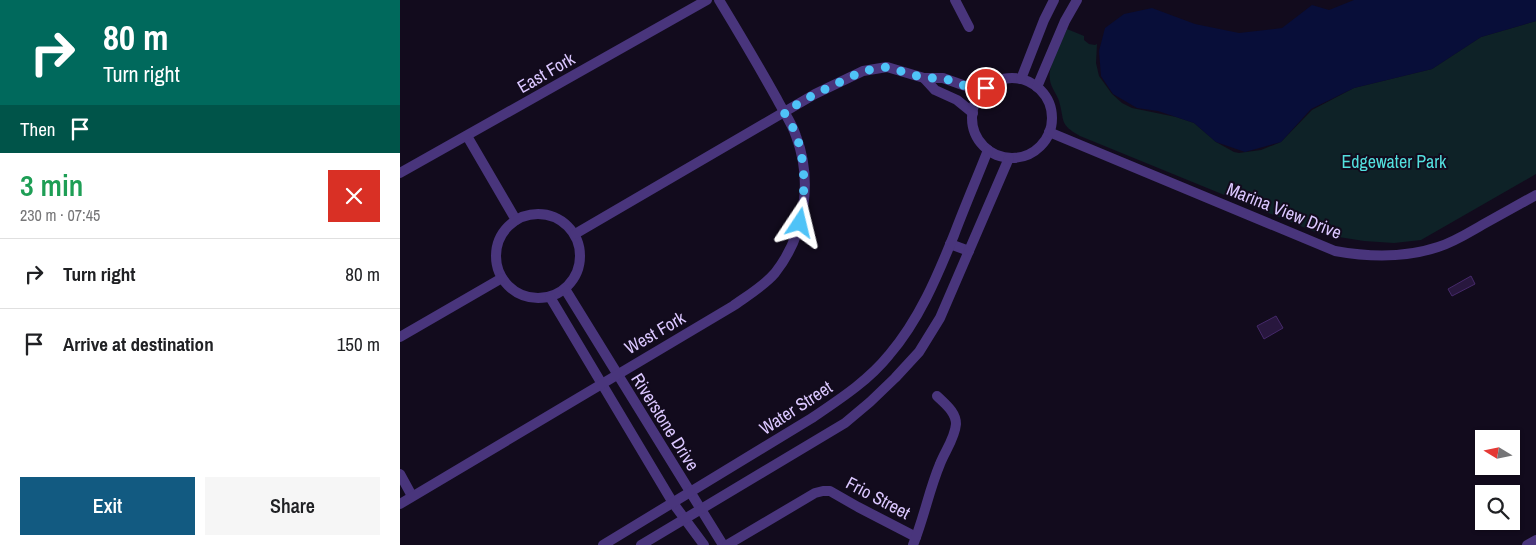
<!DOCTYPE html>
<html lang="en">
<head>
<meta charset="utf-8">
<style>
  body { margin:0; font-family:"Archivo Narrow",sans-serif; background:#f6f6f6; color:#202124; height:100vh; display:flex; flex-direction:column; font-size:19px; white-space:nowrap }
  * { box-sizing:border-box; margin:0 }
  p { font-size:16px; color:#757577 }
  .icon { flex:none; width:28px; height:28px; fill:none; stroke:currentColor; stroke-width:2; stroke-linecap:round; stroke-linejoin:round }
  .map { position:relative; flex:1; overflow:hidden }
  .side { display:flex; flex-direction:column; background:#fff; width:400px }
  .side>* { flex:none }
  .guide { background:#00695c; color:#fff; overflow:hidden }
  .needle { width:32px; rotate:280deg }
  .buttons { position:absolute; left:1075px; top:430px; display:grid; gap:10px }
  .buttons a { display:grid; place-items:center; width:45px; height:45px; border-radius:0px; background:#fff; box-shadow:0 1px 4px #0004; font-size:25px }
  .pin { position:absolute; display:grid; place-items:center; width:42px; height:42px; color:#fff; margin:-21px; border:2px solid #fff; border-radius:50%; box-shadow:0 1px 5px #0007 }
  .me { position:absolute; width:55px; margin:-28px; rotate:10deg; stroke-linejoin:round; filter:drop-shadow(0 0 4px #0008) }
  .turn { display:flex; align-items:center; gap:18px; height:105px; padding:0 20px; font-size:22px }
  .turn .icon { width:65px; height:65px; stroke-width:2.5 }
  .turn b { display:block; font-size:35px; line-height:42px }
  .then { display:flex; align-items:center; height:48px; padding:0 20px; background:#0003; gap:10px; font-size:19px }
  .round { display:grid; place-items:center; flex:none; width:52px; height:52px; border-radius:0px; background:#f6f6f6 }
  .overview { display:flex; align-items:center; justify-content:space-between; height:85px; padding:0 20px }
  h1 { font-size:30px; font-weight:600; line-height:38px; color:#1e9e55 }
  .cta { display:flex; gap:10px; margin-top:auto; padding:10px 20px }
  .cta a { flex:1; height:58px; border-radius:0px; background:#125a81; color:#fff; font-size:20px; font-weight:600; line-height:58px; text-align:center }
  .cta a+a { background:#f6f6f6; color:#202124 }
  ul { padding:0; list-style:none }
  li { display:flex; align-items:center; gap:15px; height:70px; padding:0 20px; border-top:1px solid #e0e0e0 }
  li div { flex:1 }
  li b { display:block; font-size:19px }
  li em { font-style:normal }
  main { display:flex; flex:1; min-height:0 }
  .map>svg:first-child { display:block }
</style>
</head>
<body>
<main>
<section class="side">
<div class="guide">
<div class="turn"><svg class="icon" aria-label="right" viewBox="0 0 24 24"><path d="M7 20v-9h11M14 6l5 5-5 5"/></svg><div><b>80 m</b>Turn right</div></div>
<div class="then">Then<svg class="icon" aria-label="arrive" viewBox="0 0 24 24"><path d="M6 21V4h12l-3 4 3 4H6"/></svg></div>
</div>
<div class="overview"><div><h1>3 min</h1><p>230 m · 07:45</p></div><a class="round" style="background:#d93025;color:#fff"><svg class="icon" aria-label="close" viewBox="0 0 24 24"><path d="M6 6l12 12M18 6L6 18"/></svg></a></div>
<ul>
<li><svg class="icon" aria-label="right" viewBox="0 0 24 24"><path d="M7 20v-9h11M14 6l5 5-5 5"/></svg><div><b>Turn right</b></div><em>80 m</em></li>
<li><svg class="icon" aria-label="arrive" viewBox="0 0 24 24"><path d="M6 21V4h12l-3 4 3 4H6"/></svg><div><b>Arrive at destination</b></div><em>150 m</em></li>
</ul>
<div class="cta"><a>Exit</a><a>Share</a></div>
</section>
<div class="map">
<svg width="1136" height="545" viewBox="0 0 1136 545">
  <rect width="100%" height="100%" fill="#120b1d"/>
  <!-- green -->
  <path fill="#0e2227" d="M1136 21V174L1021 240 994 243 964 241 920 234 680 136C659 124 665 122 659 101 657 94 651 88 650 80 647 67 662 41 667 29L684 36V40L689 44 695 45 697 44 696 63 699 76 712 94 722 103 732 108 776 117 794 123 816 142 834 152 839 153 861 150 881 142 912 110 954 88 1032 69 1081 37Z"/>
  <!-- water -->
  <polygon fill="#080e39" points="954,0 1136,0 1136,21 1081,37 1032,69 954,88 911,109 881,142 845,152 816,142 794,123 758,111 737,108 713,94 701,76 699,51 705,28 724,14 752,8 795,24 839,33 882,28 912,5 929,10"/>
  <!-- building -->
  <g fill="#28173e" stroke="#45296a">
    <polygon points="1071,276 1075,284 1052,296 1048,289"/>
    <polygon points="876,316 883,328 864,339 857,326"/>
  </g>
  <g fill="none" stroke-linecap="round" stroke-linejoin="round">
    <!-- minor -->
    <g stroke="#49357c" stroke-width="10">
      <polyline points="555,0 569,27"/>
      <polyline points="524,78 535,90 557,100 573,113"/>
      <circle cx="612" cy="118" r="40"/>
      <polyline points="621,79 644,20 654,0"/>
      <polyline points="637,87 665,21 677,0"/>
      <path d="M649 132 935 251C968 257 1005 258 1038 247 1054 242 1068 233 1082 225 1100 215 1118 205 1136 195"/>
      <polyline points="67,136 116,220"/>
      <polyline points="0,173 307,0"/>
      <circle cx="138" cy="256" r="42"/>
      <polyline points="175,234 415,94 463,71 487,67 524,78 543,78 574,89 586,88"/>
      <polyline points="550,244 569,251"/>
      <polyline points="165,289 323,545"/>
      <polyline points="150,297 273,503 304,545"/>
      <polyline points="0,337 102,278"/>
      <polyline points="0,474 12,496"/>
      <path d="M0 504 333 306C347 296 364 286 375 273 405 235 413 181 396 136 392 123 383 111 377 99 358 65 339 33 319 0"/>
      <path d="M203 545 412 418C440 399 468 381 489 355 519 320 537 277 554 235 565 206 577 178 588 150"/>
      <polyline points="241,545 445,423 470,402 495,378 519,352 540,318 609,158"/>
      <polyline points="327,545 415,493 423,491 430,491 458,507 516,537"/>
      <path d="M513 545C524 518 529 490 540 464 545 451 555 438 556 424 556 412 545 404 537 396"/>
      <polyline points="1127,545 1136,540"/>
    </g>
  </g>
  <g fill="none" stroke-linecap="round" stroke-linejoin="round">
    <!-- route -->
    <path stroke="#4fc3f7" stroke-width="9" stroke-dasharray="0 16.2" d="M400 223C405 194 406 166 397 137 394 128 388 120 384 112L415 94 463 71 487 67 524 78H543L574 89 586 88"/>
  </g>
  <g text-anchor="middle" stroke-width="4" stroke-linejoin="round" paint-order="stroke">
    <!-- street labels -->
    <g font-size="18" fill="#dbc7ff" stroke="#120b1d">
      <text transform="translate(146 73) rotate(-30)" y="6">East Fork</text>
      <text transform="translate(884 211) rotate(22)" y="6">Marina View Drive</text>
      <text transform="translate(255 333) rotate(-30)" y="6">West Fork</text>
      <text transform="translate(396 408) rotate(-33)" y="6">Water Street</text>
      <text transform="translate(265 422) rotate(58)" y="6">Riverstone Drive</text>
      <text transform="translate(478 498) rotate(28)" y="6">Frio Street</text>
    </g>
    <!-- park labels -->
    <g font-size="18" fill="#53dfde" stroke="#120b1d">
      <text x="994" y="168">Edgewater Park</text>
    </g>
  </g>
</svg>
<div class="buttons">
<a><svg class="needle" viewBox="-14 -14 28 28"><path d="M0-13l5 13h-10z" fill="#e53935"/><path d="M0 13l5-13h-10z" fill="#757577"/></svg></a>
<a><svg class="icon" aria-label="search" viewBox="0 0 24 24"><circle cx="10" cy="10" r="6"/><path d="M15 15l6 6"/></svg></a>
</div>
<div class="pin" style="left:586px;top:88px;background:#d93025"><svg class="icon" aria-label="arrive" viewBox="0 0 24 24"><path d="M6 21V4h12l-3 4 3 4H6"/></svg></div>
<svg class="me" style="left:400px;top:223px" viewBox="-20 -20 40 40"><path d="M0-17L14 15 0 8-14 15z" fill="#4fc3f7" stroke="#fff" stroke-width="4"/></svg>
</div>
</main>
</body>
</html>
